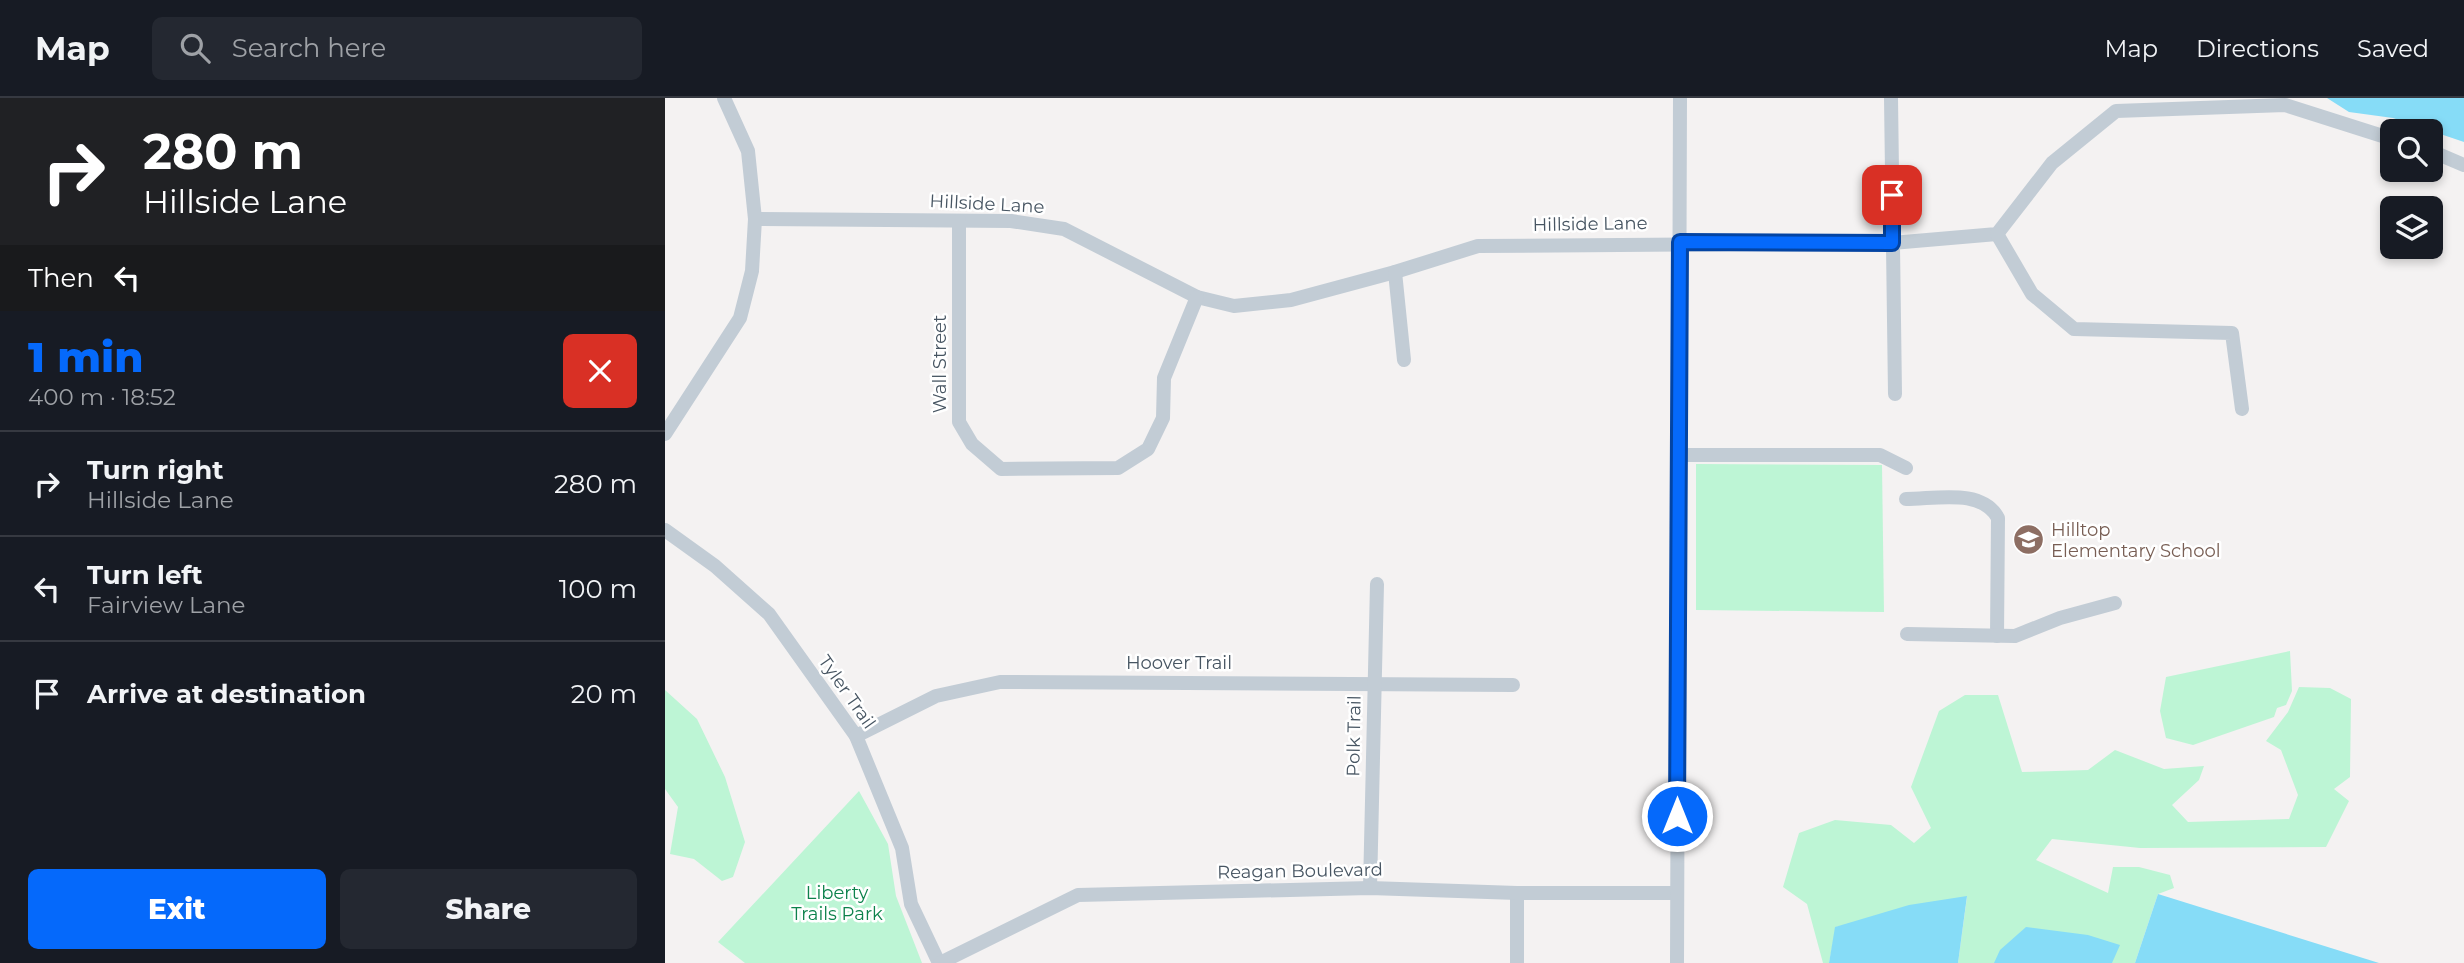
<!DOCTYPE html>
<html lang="en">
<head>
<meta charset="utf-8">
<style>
  body { margin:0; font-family:Montserrat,sans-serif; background:#242831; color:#f1f3f6; height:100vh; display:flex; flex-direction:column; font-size:26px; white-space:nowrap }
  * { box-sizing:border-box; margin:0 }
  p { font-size:23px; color:#9ea1a6 }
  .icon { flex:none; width:38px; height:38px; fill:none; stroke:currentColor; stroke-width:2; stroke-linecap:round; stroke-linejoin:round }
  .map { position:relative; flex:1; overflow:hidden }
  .drawer { display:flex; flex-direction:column; background:#171b24; width:665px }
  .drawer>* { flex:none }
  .hud { background:#202124; color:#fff; overflow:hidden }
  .controls { position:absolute; left:1715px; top:21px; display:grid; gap:14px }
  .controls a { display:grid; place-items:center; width:63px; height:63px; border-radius:10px; background:#171b24; box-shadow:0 4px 10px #0003; font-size:35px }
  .pin { position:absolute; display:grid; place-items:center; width:60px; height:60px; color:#fff; margin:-30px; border-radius:14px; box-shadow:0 4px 10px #0006 }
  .me { position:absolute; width:77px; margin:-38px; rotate:0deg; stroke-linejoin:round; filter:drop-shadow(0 0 5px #0008) }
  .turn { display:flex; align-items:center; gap:24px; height:147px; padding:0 28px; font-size:32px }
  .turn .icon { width:91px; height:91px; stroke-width:2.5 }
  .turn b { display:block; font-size:49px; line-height:60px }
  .then { display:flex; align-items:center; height:66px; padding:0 28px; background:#0003; gap:14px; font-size:26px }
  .round { display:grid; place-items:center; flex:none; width:74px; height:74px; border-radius:10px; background:#242831 }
  .head { display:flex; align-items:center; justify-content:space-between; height:119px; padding:0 28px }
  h1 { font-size:42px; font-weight:800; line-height:52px; color:#0569fb }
  .button { display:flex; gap:14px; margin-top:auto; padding:14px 28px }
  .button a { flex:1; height:80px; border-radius:10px; background:#0569fb; color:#fff; font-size:28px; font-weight:800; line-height:80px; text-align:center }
  .button a+a { background:#242831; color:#f1f3f6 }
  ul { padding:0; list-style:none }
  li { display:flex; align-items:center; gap:21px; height:105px; padding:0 28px; border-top:2px solid #363941 }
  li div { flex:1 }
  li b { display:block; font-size:26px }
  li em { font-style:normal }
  header { display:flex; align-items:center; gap:42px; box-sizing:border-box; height:98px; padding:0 35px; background:#171b24; border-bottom:2px solid #363941 }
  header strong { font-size:33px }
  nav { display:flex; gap:38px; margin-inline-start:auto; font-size:24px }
  .search { width:490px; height:63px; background:#242831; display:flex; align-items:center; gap:18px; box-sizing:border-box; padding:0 24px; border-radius:10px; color:#9ea1a6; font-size:26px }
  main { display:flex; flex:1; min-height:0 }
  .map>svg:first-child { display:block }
</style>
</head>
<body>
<header>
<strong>Map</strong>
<div class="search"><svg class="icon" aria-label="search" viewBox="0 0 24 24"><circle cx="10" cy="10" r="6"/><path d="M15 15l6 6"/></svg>Search here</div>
<nav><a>Map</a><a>Directions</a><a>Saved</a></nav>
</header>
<main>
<section class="drawer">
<div class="hud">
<div class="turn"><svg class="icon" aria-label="right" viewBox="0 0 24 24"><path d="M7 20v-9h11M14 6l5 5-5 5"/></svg><div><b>280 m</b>Hillside Lane</div></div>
<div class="then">Then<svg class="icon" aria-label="left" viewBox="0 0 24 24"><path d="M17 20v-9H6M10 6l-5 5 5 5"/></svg></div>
</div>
<div class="head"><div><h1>1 min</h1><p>400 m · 18:52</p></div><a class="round" style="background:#d93025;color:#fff"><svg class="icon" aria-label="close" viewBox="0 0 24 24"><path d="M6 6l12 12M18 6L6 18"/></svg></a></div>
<ul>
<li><svg class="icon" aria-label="right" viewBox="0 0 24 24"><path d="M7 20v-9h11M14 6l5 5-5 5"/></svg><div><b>Turn right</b><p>Hillside Lane</p></div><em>280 m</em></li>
<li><svg class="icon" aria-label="left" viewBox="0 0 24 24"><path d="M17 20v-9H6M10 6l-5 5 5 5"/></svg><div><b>Turn left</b><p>Fairview Lane</p></div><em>100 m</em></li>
<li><svg class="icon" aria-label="arrive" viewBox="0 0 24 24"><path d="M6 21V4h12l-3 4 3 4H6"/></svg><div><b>Arrive at destination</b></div><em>20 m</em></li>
</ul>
<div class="button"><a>Exit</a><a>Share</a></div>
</section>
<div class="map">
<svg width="1799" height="865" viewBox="0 0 1799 865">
  <rect width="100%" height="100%" fill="#f4f2f2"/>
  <!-- green -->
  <g fill="#bdf5d5">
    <polygon points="1031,366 1217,367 1219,514 1031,512"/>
    <polygon points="1625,553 1627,593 1621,607 1612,610 1609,619 1528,647 1501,640 1495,613 1501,579"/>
    <polygon points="1634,589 1665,590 1686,601 1685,679 1669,691 1684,703 1661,749 1475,750 1387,741 1371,762 1443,795 1448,769 1474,769 1505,777 1509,790 1493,796 1470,865 1293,865 1302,799 1171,829 1164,865 1158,865 1142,806 1118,789 1134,735 1170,722 1226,727 1249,745 1266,730 1246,689 1274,613 1300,597 1333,597 1357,674 1423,672 1450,652 1499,671 1539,668 1534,682 1507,707 1523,724 1624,721 1633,697 1616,652 1601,643 1623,614"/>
    <polygon points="0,592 32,621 60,679 80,744 68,779 57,783 29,761 5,756 13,709 0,691"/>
    <polygon points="194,693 223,746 231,798 257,865 80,865 53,844"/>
  </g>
  <!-- water -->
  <g fill="#86dcf7">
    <polygon points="1662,0 1799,0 1799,44 1728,20 1684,14"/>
    <polygon points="1493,796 1714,865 1470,865"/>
    <polygon points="1302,798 1293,865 1164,865 1170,829 1244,807"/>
    <polygon points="1361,829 1423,837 1455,847 1447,865 1329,865 1335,852"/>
  </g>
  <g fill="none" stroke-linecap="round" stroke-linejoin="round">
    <!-- minor -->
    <g stroke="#c2ccd5" stroke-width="14">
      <polyline points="1226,0 1230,296"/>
      <polyline points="1766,53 1799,67"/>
      <polyline points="90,121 346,123 399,131 532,199 569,208 626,202 730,174 813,148 1227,145 1332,136 1387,65 1451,13 1620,7 1727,41"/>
      <polyline points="294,123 294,324 307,346 336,371 453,370 483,351 498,320 499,280 532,199"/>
      <polyline points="1332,136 1367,196 1409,231 1567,235 1577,311"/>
      <polyline points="730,174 739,262"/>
      <polyline points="0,336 75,220 87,173 90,121 83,53 59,0"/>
      <polyline points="1014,357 1215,357 1241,370"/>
      <path d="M1241 401C1271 401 1317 390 1333 420L1332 538"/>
      <polyline points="0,432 50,468 104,516 191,638 237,750 246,806 274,865"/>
      <polyline points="1242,536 1350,538 1395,520 1450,505"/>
      <polyline points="191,638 271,598 335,584 848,587"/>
      <polyline points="705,790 712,486"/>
      <polyline points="852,795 852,865"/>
      <polyline points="275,865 413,797 705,790 852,795 1012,795"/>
      <polyline points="1012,865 1015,0"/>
    </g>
  </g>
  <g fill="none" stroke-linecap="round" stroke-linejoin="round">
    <defs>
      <polyline id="route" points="1012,718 1015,144 1227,145 1227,97"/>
    </defs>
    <!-- route casing -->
    <use href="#route" stroke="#0344a3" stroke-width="18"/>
    <!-- route -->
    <use href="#route" stroke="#0569fb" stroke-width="12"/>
  </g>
  <!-- icons -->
  <defs>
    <symbol id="school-disc" viewBox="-11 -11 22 22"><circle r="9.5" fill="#8d6e63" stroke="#fff"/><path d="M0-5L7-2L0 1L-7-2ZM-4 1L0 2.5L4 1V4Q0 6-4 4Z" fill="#fff"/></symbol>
  </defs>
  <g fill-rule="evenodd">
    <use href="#school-disc" x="1346" y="424" width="35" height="35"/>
  </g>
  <g text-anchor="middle" stroke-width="5" stroke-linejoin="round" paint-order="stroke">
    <!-- street labels -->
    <g font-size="18" fill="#475562" stroke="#fff">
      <text transform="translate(322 106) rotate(3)" y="6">Hillside Lane</text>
      <text transform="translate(925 126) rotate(-1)" y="6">Hillside Lane</text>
      <text transform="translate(275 266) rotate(-90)" y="6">Wall Street</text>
      <text x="514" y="571">Hoover Trail</text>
      <text transform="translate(182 594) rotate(55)" y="6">Tyler Trail</text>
      <text transform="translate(689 638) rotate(-89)" y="6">Polk Trail</text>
      <text transform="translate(635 773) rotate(-1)" y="6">Reagan Boulevard</text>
    </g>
    <!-- education labels -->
    <g font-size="18" fill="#785e54" stroke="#fff" text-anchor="start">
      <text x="1386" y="438">Hilltop<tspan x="1386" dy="21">Elementary School</tspan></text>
    </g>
    <!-- park labels -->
    <g font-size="18" fill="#0d824c" stroke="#fff">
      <text x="172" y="801">Liberty<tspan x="172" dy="21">Trails Park</tspan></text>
    </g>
  </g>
</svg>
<div class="controls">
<a><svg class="icon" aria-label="search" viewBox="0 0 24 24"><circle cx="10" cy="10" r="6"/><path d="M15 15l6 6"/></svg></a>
<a><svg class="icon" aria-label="layers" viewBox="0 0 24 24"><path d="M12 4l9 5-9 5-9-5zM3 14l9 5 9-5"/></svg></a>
</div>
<div class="pin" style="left:1227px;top:97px;background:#d93025"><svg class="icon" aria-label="arrive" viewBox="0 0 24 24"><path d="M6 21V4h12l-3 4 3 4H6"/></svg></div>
<svg class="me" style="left:1012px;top:718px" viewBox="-20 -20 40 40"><circle r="17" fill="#0569fb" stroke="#fff" stroke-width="3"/><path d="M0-11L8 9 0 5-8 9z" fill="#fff"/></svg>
</div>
</main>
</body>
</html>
